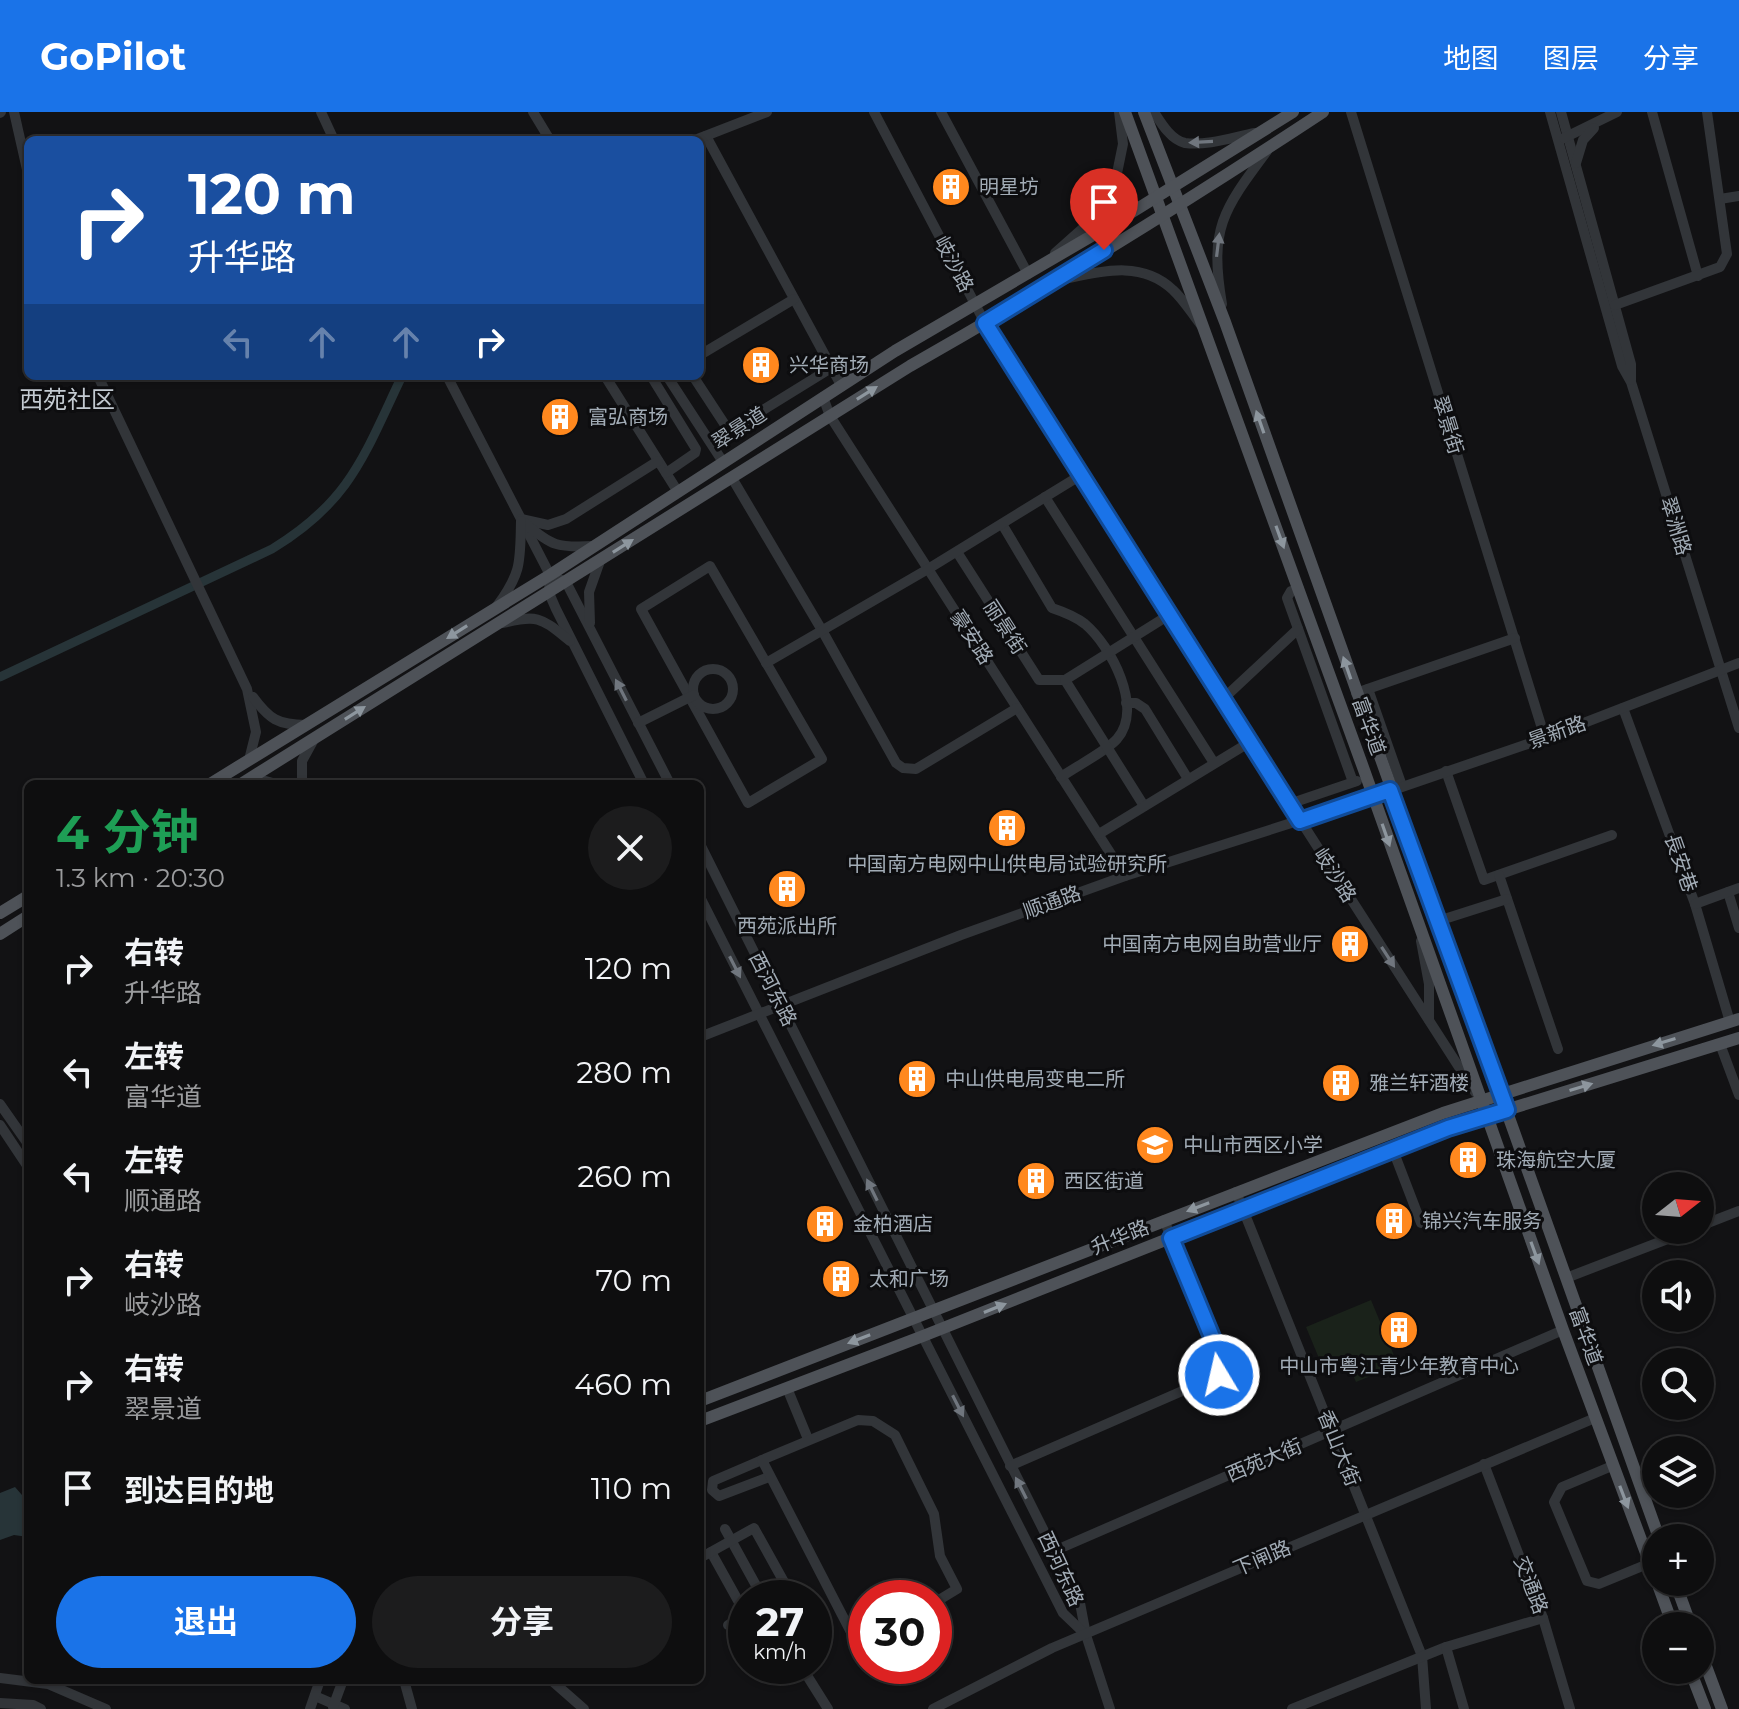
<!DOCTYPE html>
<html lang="zh">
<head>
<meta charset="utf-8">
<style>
  body { margin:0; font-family:Montserrat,"Noto Sans SC",sans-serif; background:#1c1c1d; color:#f1f3f6; height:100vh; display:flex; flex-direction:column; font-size:30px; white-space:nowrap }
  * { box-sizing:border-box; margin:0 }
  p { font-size:26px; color:#9b9c9e }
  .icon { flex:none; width:44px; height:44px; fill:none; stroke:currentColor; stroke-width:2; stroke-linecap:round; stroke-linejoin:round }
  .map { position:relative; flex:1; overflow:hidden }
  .sheet { position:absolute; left:24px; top:668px; width:680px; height:904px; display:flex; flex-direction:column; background:#0e0e0f; border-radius:12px; box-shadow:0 2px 6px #0004,0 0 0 2px #2e2e2f }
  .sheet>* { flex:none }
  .hud { position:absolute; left:24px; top:24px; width:680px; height:244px; border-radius:12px; box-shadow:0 2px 6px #0004,0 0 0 2px #2e2e2f; background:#1a4fa0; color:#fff; overflow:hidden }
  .needle { width:52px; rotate:73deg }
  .fabs { position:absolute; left:1642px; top:1060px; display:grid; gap:16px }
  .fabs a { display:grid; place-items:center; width:72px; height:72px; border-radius:50%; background:#0e0e0f; box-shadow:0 2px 6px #0004,0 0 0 2px #2e2e2f; font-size:40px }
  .speed { position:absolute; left:728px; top:1468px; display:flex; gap:16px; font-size:40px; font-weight:700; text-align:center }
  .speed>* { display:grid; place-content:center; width:104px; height:104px; border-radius:50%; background:#0e0e0f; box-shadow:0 2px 6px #0004,0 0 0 2px #2e2e2f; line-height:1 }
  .speed small { font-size:20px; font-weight:400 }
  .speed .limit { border:12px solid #d22; background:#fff; color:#111 }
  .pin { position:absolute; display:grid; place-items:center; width:68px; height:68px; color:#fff; margin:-82px -34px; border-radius:50% 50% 50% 0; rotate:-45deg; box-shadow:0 0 8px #0007 }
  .pin .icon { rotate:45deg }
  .me { position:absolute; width:88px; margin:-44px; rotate:351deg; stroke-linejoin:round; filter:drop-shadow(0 0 6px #0008) }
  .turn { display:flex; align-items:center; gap:28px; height:168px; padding:0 32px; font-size:36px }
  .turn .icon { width:104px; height:104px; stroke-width:2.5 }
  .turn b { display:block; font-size:56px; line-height:68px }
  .lanes { display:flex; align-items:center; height:76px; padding:0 32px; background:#0003; justify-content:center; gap:40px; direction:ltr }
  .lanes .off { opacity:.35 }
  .round { display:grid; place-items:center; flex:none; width:84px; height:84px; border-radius:42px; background:#1c1c1d }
  .head { display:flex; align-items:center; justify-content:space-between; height:136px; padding:0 32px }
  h1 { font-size:48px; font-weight:700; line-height:60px; color:#1e9e55 }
  .primary-button { display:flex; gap:16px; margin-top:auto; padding:16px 32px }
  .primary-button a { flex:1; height:92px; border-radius:48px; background:#1a73e8; color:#fff; font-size:32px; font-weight:700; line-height:92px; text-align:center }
  .primary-button a+a { background:#1c1c1d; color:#f1f3f6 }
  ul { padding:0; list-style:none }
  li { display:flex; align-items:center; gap:24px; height:104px; padding:0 32px }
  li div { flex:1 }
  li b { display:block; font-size:30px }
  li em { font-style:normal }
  header { display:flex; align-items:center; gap:48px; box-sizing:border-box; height:112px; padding:0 40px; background:#1a73e8; color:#fff }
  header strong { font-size:38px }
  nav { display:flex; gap:44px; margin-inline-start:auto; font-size:28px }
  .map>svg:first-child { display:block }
</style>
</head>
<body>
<header>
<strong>GoPilot</strong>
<nav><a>地图</a><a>图层</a><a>分享</a></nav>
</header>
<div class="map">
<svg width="1739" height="1597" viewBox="0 0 1739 1597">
  <rect width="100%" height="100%" fill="#121214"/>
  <!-- green -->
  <polygon fill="#1a221a" points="1371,1188 1398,1253 1356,1270 1346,1247 1323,1256 1306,1215"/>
  <!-- water -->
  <polygon fill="#273438" points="15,1375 28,1390 28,1425 14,1423 0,1428 0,1381"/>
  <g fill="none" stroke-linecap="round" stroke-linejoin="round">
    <!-- canal -->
    <path stroke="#273438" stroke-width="9" d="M0 565 272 437C351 389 364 343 402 264"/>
    <!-- minor -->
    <g stroke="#323539" stroke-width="10">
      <polyline points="14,0 28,62"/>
      <polyline points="321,0 334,28"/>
      <polyline points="533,0 550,28"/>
      <polyline points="874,0 985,211 1250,630 1475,980"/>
      <polyline points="941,0 1028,162"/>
      <path d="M1154 0C1161 11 1171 28 1185 31 1207 34 1234 25 1255 21"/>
      <polyline points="1351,0 1545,626"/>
      <polyline points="1550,0 1622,254 1631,270 1739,616"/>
      <polyline points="1561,0 1631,252 1631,268"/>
      <polyline points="1652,0 1698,164"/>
      <polyline points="0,1 1,0"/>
      <polyline points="706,24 841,273"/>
      <polyline points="1564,26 1617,0"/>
      <polyline points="695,28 767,0"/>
      <polyline points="1576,51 1583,28 1594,16"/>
      <polyline points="1720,87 1739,84"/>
      <polyline points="1055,141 1100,101 1115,71 1123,32 1119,0"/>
      <path d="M1060 168C1099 160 1141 147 1173 178 1184 188 1192 202 1201 213"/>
      <path d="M1222 192C1209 116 1223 98 1267 39"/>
      <polyline points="1615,193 1720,155 1727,142 1707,0"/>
      <polyline points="700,243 794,187"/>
      <polyline points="98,264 247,577 256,620 249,648"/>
      <polyline points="447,264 550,463 549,481 556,497 644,672"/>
      <polyline points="605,264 678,380"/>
      <polyline points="651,264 696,337 695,341 666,361"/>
      <polyline points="667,264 723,350"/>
      <polyline points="693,264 729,319 831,256"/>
      <polyline points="823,285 830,304 1125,764"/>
      <polyline points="732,366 823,520 896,651 903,656 916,657 1017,596"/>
      <polyline points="1045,385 1214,651"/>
      <polyline points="521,407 548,413 566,407 658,349"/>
      <path d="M525 411C551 434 558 436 593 434"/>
      <path d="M1002 412 1052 496C1064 500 1075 504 1085 512 1111 534 1144 596 1117 627 1108 638 1075 655 1061 665"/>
      <polyline points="957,440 1039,568 1065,568 1144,694"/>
      <polygon points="710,454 822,647 748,691 641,497"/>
      <polyline points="550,463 566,470 670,672"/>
      <polyline points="1299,477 1291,479 1287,486 1353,670"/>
      <path d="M497 494C522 460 520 450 521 409"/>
      <path d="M503 511C539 502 541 506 570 529"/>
      <polyline points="590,511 589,480 600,449"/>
      <polyline points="766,551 928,457 1081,363"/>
      <circle cx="713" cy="577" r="20"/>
      <polyline points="1065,568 1169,503"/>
      <polyline points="1368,577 1402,674"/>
      <polyline points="1356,581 1515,526"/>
      <path d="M253 585C269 607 278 613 306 613"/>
      <polyline points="1223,587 1298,517"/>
      <polyline points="1126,591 1136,591 1145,597 1188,667"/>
      <polyline points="1623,596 1695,792 1730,910"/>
      <polyline points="638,611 694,583"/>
      <polyline points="1446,659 1484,768 1612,723"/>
      <polyline points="252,665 276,672"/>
      <polyline points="302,672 302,649 313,629"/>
      <polyline points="1289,692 1357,669"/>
      <polyline points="1099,722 1250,630"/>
      <polyline points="700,732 1080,1491 1086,1523 1110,1597"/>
      <polyline points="1499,763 1558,937"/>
      <polyline points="1728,780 1739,816"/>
      <polyline points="700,785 1063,1501 1085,1522"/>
      <polyline points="1695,792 1739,776"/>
      <polyline points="1438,809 1507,787"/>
      <polyline points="1421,829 1429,872 1429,908"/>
      <polyline points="700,925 961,823 1125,764 1373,685 1545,626 1739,551"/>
      <polyline points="1720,932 1739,983"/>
      <polyline points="0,992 28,1032"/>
      <polyline points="0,1013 28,1055"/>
      <polyline points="1393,1038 1421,1111"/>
      <polyline points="1236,1080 1422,1544 1426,1597"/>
      <polyline points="1700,1114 1739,1099"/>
      <polyline points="1566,1166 1691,1118"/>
      <polyline points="787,1276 808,1327"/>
      <polyline points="762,1348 713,1369 712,1378 719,1384 769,1365"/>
      <polyline points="1484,1352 1543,1506 1570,1597"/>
      <polyline points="1010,1354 1219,1263 1224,1254 1164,1108"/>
      <polyline points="1612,1354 1562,1375 1554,1390 1587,1469 1599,1472 1650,1451"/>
      <polyline points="725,1417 763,1486"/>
      <polyline points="1054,1439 1563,1218"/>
      <polyline points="711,1440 746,1503"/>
      <polyline points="700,1446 754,1416 789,1479 775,1486"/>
      <polyline points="728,1513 746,1503"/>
      <polyline points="866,1527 861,1530 855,1528 762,1348 858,1308 873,1309 895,1323 934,1402 940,1444 957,1477 934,1491"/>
      <polyline points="801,1554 828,1597"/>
      <polyline points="0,1566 48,1572 106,1597"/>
      <polyline points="404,1568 412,1597"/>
      <polyline points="551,1568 584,1597"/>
      <polyline points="315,1584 345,1597"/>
      <polyline points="0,1591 33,1593 41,1597"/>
      <polyline points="333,1595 343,1568"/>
      <polyline points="310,1597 320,1568"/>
      <polyline points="933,1597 1052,1536 1595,1306"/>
      <polyline points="1292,1597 1446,1535"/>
      <polyline points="1464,1597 1446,1535 1543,1506"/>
    </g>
    <!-- major -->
    <g stroke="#4e5258" stroke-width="12">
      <polyline points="1125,0 1364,658 1563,1218 1656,1468"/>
      <polyline points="1144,0 1225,210 1659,1426"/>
      <polyline points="210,672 550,463 895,239 1129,102 1293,0"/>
      <path d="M241 672 910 254C1051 174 1188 89 1323 0"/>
      <polyline points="0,801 28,784"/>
      <polyline points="0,822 28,804"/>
      <polyline points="700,1289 1443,1001 1739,907"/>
      <polyline points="700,1309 923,1224 1448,1016 1739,926"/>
      <polyline points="1657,1470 1673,1514"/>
      <polyline points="1675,1470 1691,1514"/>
      <polyline points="1700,1538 1722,1597"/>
      <polyline points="1690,1558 1705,1597"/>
    </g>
  </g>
  <!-- one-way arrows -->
  <defs><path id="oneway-solid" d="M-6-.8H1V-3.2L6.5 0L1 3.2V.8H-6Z" transform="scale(2)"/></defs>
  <g fill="#70767e">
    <use href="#oneway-solid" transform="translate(1201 30) rotate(177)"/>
    <use href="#oneway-solid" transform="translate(1218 133) rotate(-83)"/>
    <use href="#oneway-solid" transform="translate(621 578) rotate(-117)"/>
    <use href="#oneway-solid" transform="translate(1388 845) rotate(57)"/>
    <use href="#oneway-solid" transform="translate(735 855) rotate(63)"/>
    <use href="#oneway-solid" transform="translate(872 1078) rotate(-116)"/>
    <use href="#oneway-solid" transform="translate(958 1294) rotate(63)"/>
    <use href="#oneway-solid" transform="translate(1021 1376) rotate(-117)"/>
  </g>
  <g fill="#8d969e">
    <use href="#oneway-solid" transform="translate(867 281) rotate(-32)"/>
    <use href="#oneway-solid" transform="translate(1260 310) rotate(-109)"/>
    <use href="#oneway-solid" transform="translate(1280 425) rotate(70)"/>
    <use href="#oneway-solid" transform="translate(623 434) rotate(-32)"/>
    <use href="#oneway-solid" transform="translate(457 520) rotate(148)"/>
    <use href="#oneway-solid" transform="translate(1347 556) rotate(-109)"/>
    <use href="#oneway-solid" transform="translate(355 601) rotate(-32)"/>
    <use href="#oneway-solid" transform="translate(1386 723) rotate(71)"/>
    <use href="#oneway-solid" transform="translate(1664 930) rotate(163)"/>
    <use href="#oneway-solid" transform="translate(1581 975) rotate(-17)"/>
    <use href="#oneway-solid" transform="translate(1198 1095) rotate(159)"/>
    <use href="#oneway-solid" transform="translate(1535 1141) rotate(70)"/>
    <use href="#oneway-solid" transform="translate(995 1196) rotate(-22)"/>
    <use href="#oneway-solid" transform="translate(859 1227) rotate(159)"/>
    <use href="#oneway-solid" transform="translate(1624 1385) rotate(69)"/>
  </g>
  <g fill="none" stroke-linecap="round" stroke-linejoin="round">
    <defs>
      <polyline id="route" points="1104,138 985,211 1300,709 1390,678 1507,998 1448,1016 1171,1126 1224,1254 1219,1263"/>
    </defs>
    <!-- route casing -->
    <use href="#route" stroke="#114b97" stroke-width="20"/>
    <!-- route -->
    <use href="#route" stroke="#1a73e8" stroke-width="14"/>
  </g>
  <!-- icons -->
  <defs>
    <symbol id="building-disc" viewBox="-11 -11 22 22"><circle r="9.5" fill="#ff881e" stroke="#0d0d0f"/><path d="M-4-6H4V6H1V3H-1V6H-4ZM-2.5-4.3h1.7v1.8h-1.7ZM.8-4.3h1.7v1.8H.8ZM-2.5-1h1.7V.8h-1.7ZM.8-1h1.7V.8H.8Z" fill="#fff"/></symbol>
    <symbol id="school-disc" viewBox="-11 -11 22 22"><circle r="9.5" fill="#ff881e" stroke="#0d0d0f"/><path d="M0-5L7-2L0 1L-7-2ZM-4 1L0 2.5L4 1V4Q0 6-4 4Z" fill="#fff"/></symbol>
  </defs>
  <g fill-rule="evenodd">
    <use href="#building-disc" x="929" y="53" width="44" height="44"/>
    <use href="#building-disc" x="739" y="231" width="44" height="44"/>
    <use href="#building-disc" x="538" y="283" width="44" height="44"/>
    <use href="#building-disc" x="985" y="694" width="44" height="44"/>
    <use href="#building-disc" x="765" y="755" width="44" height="44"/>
    <use href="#building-disc" x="1328" y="810" width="44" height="44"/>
    <use href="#building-disc" x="895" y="945" width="44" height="44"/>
    <use href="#building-disc" x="1319" y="949" width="44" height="44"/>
    <use href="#school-disc" x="1133" y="1011" width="44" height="44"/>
    <use href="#building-disc" x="1446" y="1026" width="44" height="44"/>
    <use href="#building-disc" x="1014" y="1047" width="44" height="44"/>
    <use href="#building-disc" x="1372" y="1087" width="44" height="44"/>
    <use href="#building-disc" x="803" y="1090" width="44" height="44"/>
    <use href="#building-disc" x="819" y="1145" width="44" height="44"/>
    <use href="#building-disc" x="1377" y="1196" width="44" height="44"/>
  </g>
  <g text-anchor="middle" stroke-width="6" stroke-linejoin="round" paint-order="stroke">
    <!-- poi labels -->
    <g font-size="20" fill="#a2acb6" stroke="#0d0d0f" text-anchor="start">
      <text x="979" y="82">明星坊</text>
      <text x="789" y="260">兴华商场</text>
      <text x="588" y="312">富弘商场</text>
      <text x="1007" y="759" text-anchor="middle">中国南方电网中山供电局试验研究所</text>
      <text x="787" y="821" text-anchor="middle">西苑派出所</text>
      <text x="1322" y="839" text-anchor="end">中国南方电网自助营业厅</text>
      <text x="945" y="974">中山供电局变电二所</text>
      <text x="1369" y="978">雅兰轩酒楼</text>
      <text x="1183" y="1040">中山市西区小学</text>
      <text x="1496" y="1055">珠海航空大厦</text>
      <text x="1064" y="1076">西区街道</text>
      <text x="1422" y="1116">锦兴汽车服务</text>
      <text x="853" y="1119">金柏酒店</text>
      <text x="869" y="1174">太和广场</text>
      <text x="1399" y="1261" text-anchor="middle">中山市粤江青少年教育中心</text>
    </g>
    <!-- street labels -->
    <g font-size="20" fill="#a2acb6" stroke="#0d0d0f">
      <text transform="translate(954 152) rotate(62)" y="7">岐沙路</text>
      <text transform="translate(1448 313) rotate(73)" y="7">翠景街</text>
      <text transform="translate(739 316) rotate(-33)" y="7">翠景道</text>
      <text transform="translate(1676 414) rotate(73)" y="7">翠洲路</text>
      <text transform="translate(1005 515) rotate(57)" y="7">丽景街</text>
      <text transform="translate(972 525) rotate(57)" y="7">豪安路</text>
      <text transform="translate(1369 614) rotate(70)" y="7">富华道</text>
      <text transform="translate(1557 620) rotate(-20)" y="7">景新路</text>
      <text transform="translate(1681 751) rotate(71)" y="7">長安巷</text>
      <text transform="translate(1335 763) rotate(57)" y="7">岐沙路</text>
      <text transform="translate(1052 790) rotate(-20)" y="7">顺通路</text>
      <text transform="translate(773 877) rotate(63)" y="7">西河东路</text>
      <text transform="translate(1120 1125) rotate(-22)" y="7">升华路</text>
      <text transform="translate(1586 1224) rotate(70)" y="7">富华道</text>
      <text transform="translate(1339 1336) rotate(68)" y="7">香山大街</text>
      <text transform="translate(1264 1348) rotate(-23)" y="7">西苑大街</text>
      <text transform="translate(1262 1446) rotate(-23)" y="7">下闸路</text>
      <text transform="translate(1061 1457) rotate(65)" y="7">西河东路</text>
      <text transform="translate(1531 1473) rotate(69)" y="7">交通路</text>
    </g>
    <!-- quarter labels -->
    <g font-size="24" fill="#c3cad1" stroke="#0d0d0f">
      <text x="67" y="296">西苑社区</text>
    </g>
  </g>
</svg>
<div class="fabs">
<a><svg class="needle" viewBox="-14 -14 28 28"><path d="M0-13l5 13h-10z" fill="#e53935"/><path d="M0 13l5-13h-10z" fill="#9b9c9e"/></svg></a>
<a><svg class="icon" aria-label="sound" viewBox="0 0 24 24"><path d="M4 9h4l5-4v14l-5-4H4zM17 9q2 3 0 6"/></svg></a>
<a><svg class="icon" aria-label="search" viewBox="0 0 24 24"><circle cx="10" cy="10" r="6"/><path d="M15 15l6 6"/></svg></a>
<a><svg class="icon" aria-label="layers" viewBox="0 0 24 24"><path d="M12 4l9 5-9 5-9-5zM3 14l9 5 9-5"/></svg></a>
<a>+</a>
<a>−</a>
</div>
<div class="speed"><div>27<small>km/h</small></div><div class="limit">30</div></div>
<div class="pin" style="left:1104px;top:138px;background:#d93025"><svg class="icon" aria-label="arrive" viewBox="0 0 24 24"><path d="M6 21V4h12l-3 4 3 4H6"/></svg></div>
<svg class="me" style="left:1219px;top:1263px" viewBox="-20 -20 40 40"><circle r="17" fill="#1a73e8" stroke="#fff" stroke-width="3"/><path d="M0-11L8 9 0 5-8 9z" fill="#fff"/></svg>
<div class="hud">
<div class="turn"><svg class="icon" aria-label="right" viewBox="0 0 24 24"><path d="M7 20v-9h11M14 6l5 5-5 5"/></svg><div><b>120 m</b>升华路</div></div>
<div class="lanes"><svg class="icon off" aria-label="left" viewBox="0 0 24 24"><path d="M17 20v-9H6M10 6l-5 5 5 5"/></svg><svg class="icon off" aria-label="ahead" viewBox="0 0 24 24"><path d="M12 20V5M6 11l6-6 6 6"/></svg><svg class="icon off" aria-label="ahead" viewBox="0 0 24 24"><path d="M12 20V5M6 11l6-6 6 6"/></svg><svg class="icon" aria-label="right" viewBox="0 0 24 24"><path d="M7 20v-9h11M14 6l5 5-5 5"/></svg></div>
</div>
<section class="sheet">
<div class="head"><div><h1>4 分钟</h1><p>1.3 km · 20:30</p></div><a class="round"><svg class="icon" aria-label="close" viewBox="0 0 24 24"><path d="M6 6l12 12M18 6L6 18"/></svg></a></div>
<ul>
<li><svg class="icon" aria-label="right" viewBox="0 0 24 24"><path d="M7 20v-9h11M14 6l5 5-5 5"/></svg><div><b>右转</b><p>升华路</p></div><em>120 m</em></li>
<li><svg class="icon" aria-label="left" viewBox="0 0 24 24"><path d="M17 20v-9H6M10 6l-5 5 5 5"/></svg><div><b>左转</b><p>富华道</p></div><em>280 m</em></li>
<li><svg class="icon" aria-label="left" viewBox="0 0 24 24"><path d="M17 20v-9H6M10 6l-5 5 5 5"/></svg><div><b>左转</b><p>顺通路</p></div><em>260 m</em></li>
<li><svg class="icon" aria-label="right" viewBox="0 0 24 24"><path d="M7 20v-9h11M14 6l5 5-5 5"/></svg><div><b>右转</b><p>岐沙路</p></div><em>70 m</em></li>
<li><svg class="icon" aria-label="right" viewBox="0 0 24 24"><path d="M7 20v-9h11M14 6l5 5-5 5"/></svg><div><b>右转</b><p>翠景道</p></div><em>460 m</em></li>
<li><svg class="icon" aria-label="arrive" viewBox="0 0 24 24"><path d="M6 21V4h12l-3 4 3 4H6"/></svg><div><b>到达目的地</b></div><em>110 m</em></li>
</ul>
<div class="primary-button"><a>退出</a><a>分享</a></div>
</section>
</div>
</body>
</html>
